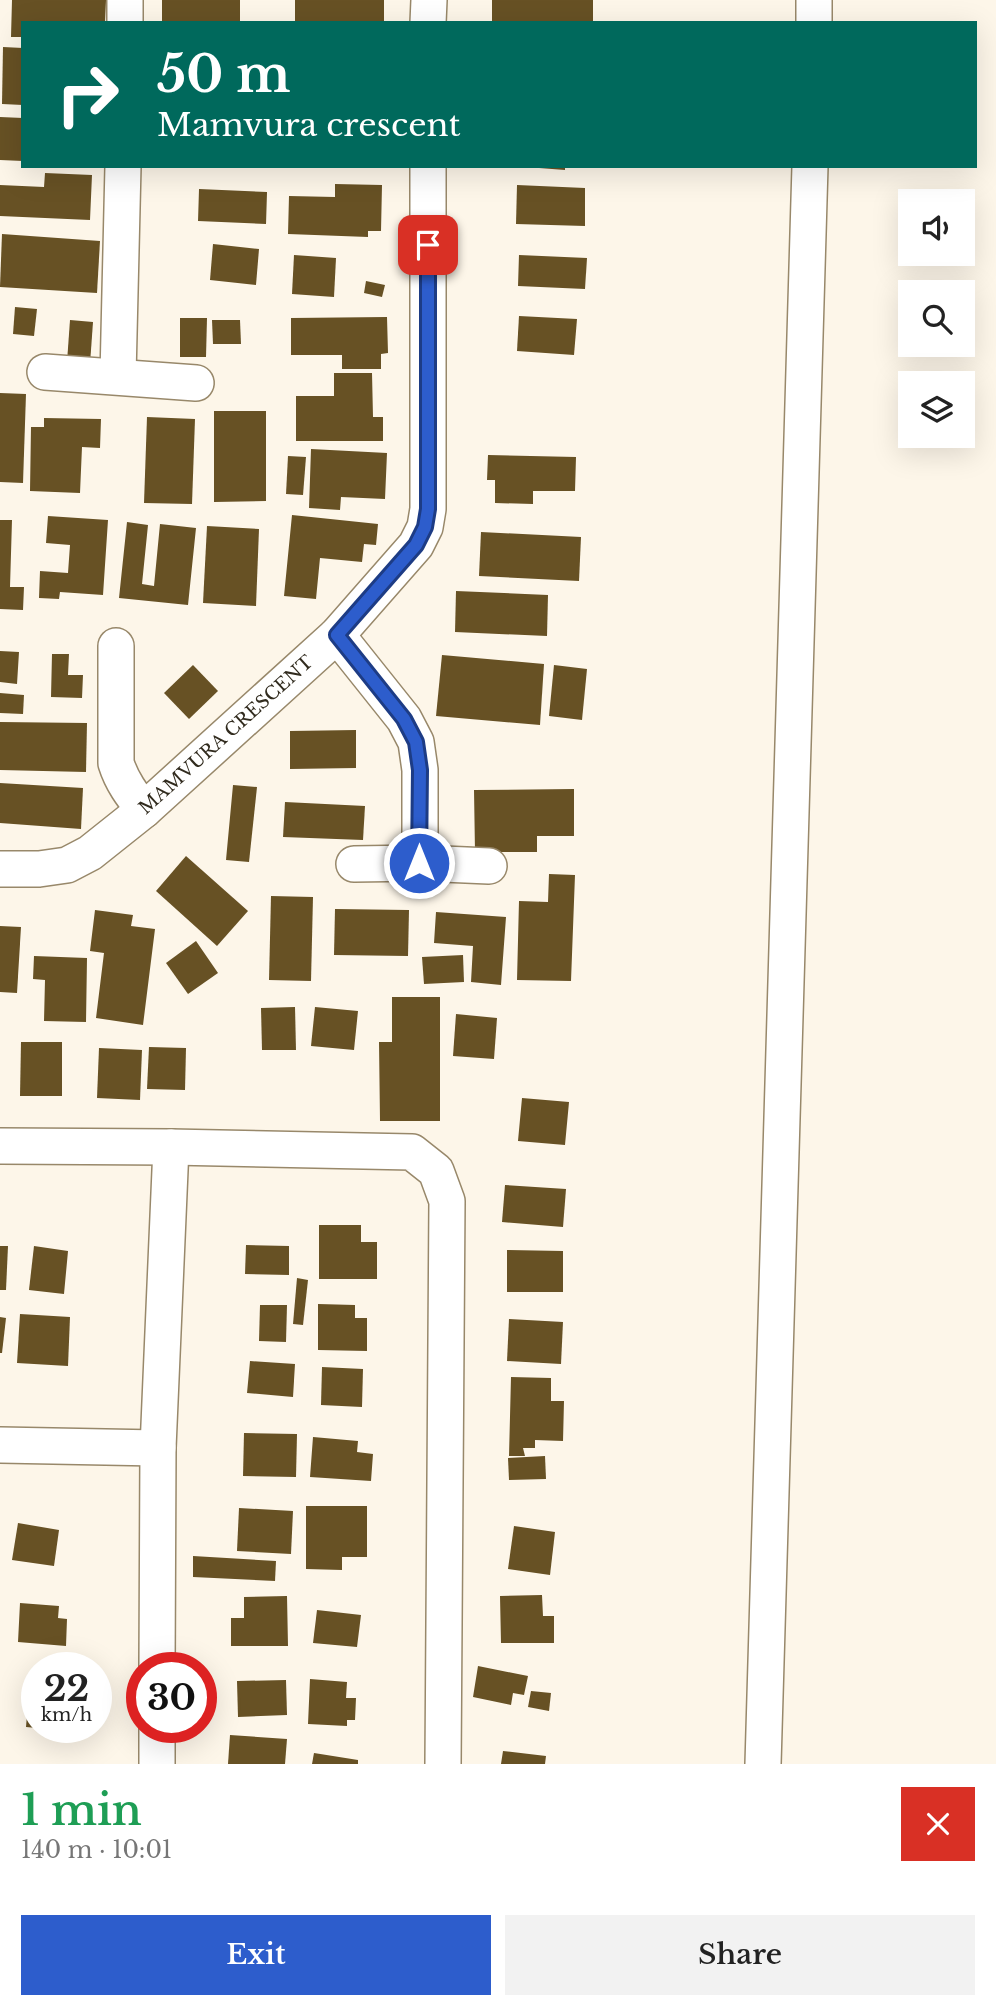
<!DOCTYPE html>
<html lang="en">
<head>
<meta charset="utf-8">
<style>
  body { margin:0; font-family:"Libre Baskerville",serif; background:#f2f2f2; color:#222; height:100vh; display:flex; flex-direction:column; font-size:26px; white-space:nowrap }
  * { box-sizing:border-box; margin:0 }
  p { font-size:23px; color:#767676 }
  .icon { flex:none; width:38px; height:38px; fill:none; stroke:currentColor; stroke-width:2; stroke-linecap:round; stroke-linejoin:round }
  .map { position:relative; height:1764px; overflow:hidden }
  .details { display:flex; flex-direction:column; background:#fff; flex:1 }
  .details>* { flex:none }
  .banner { position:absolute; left:21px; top:21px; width:956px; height:147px; border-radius:0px; box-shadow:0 7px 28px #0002; background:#00695c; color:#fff; overflow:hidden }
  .controls { position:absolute; left:898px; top:189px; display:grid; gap:14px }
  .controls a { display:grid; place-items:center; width:77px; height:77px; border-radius:0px; background:#fff; box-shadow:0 7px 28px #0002; font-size:35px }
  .speed { position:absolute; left:21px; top:1652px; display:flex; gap:14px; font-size:35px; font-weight:700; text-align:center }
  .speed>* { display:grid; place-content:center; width:91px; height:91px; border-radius:50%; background:#fff; box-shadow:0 7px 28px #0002; line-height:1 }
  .speed small { font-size:18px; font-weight:400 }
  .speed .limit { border:10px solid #d22; background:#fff; color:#111 }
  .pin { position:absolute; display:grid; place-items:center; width:60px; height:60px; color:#fff; margin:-30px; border-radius:14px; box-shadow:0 4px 10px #0006 }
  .me { position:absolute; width:77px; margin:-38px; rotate:0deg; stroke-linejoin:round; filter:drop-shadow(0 0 5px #0008) }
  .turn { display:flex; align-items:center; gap:24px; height:147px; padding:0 21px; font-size:32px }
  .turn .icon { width:91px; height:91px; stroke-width:2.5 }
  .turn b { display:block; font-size:49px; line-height:60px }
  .round { display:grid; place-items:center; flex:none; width:74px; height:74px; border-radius:0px; background:#f2f2f2 }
  .summary { display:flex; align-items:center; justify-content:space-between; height:119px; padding:0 21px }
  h1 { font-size:42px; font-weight:600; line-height:52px; color:#1e9e55 }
  .action { display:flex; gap:14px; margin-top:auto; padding:14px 21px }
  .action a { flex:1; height:80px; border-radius:0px; background:#2d5dcc; color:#fff; font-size:28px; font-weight:600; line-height:80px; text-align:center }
  .action a+a { background:#f2f2f2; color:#222 }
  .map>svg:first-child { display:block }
</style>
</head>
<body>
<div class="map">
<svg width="996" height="1764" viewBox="0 0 996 1764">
  <rect width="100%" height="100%" fill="#fdf6e9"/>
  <!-- building -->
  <g fill="#675124">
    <polygon points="12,0 106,0 105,23 23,23 23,37 11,37"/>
    <rect x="162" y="0" width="78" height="23"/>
    <rect x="295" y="0" width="89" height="23"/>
    <rect x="492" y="0" width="101" height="23"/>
    <polygon points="3,47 23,48 23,105 2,104"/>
    <polygon points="0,117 23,118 23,161 0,160"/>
    <polygon points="539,166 565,166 565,170 539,168"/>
    <polygon points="45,173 92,175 90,220 0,216 0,185 44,187"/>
    <polygon points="335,184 382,185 381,231 368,231 368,237 288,234 289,196 335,197"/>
    <polygon points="517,185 585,188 585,226 516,224"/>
    <polygon points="199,189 267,192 266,224 198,221"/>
    <polygon points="2,234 100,241 97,293 0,287"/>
    <polygon points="213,244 259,249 256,285 210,280"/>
    <polygon points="294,255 336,258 334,297 292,294"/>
    <polygon points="519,255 587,258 585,289 518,286"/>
    <polygon points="366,281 385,285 382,297 364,293"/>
    <polygon points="15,307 37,309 34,336 13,334"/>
    <polygon points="519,316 577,319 574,355 517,351"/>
    <polygon points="387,317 388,353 381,354 381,369 342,369 342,355 291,355 291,318"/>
    <polygon points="180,318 207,318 206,357 180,357"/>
    <polygon points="70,320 93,322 90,364 67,362"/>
    <polygon points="212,320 240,320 241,344 213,344"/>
    <polygon points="334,373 372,373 373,417 383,417 383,441 296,441 296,396 334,396"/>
    <polygon points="0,393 26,394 23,483 0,482"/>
    <polygon points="214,411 266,411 266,501 214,502"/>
    <polygon points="147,417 195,419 192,504 144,503"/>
    <polygon points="44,418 101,419 100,448 82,447 80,493 30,491 31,427 44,427"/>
    <polygon points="311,449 387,453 385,499 341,497 340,510 309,508"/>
    <polygon points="488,455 576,457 575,491 533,491 533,504 495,503 495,480 487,480"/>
    <polygon points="288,456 306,457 303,495 286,494"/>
    <polygon points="292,515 378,524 376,545 364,544 362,562 320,558 316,599 284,596"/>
    <polygon points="48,516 108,520 103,595 60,592 59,599 39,598 40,571 68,573 70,545 46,543"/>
    <polygon points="0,520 12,520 10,587 24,587 23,610 0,609"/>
    <polygon points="127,522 148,525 142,584 154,586 160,524 196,528 188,605 119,598"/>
    <polygon points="207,526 259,529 256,606 203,603"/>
    <polygon points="481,532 581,537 579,581 479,576"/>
    <polygon points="456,591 548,595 547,636 455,632"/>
    <polygon points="0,651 19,652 17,684 0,682"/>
    <polygon points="52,654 69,654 68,675 83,675 82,698 51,697"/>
    <polygon points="442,655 544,664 540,725 436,716"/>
    <polygon points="193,665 218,691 189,719 164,693"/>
    <polygon points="554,665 587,669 582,720 549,716"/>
    <polygon points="0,693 24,695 23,714 0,713"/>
    <polygon points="0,722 87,723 86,772 0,770"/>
    <polygon points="356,730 356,768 290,769 290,731"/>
    <polygon points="0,783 83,788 81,829 0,823"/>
    <polygon points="233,785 257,787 249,862 226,860"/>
    <polygon points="574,789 574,836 537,836 537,852 475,852 474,790"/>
    <polygon points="285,802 365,806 363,840 283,837"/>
    <polygon points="186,856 248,911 217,946 156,891"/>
    <polygon points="549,874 575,875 571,981 517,980 519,901 548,902"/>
    <polygon points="271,896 313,897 311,981 269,980"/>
    <polygon points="335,909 409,910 408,956 334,955"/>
    <polygon points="95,910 133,915 131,926 155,929 143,1025 96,1018 104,953 90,951"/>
    <polygon points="436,912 506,917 501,985 471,982 473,946 434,943"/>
    <polygon points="0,926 21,927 17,993 0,992"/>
    <polygon points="196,941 218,973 188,994 166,963"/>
    <polygon points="463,955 464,982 424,984 422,957"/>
    <polygon points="34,956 87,958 86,1022 44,1021 45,980 33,979"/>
    <polygon points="392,997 440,997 440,1121 380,1121 379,1042 392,1042"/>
    <polygon points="295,1007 296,1050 262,1050 261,1008"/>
    <polygon points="315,1007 358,1011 354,1050 311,1046"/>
    <polygon points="456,1014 497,1018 494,1059 453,1056"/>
    <polygon points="21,1042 62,1042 62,1096 20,1096"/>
    <polygon points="149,1047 186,1048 185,1090 147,1089"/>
    <polygon points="99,1048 142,1050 140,1100 97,1098"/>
    <polygon points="522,1098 569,1102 565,1145 518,1141"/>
    <polygon points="505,1185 566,1189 563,1227 502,1222"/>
    <polygon points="319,1225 361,1225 361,1242 377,1242 377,1279 319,1279"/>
    <polygon points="246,1245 289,1246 289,1275 245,1274"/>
    <polygon points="0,1246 8,1246 6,1290 0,1290"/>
    <polygon points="34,1246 68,1251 64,1294 29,1290"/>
    <polygon points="507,1250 563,1251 563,1292 507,1292"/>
    <polygon points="297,1278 308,1280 303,1325 293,1324"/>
    <polygon points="318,1304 355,1305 355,1318 367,1318 367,1351 318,1350"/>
    <polygon points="260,1305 287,1305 286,1342 259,1341"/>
    <polygon points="20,1314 70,1317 68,1366 17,1363"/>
    <polygon points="0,1317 6,1318 2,1353 0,1353"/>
    <polygon points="509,1319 563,1322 561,1364 507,1361"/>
    <polygon points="250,1361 295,1364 293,1397 247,1393"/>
    <polygon points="322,1367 363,1369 362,1407 321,1405"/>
    <polygon points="511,1377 551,1378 551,1401 564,1401 563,1441 535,1440 535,1448 523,1448 525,1456 509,1456"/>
    <polygon points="244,1433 297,1434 296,1477 243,1476"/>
    <polygon points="313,1437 358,1441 357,1452 373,1454 371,1481 310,1477"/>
    <polygon points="545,1456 546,1479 509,1480 508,1458"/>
    <polygon points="306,1506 367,1506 367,1557 342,1557 342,1570 306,1569"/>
    <polygon points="239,1508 293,1511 291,1554 237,1551"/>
    <polygon points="18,1523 59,1530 54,1566 12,1560"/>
    <polygon points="514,1526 555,1532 550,1575 508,1569"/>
    <polygon points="193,1556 276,1561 275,1581 193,1577"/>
    <polygon points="542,1595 543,1616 554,1616 554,1643 501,1643 500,1596"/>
    <polygon points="287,1596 288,1646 231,1646 231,1618 244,1618 244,1597"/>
    <polygon points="20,1603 59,1606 58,1618 67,1619 66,1646 18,1642"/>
    <polygon points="317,1610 361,1615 357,1647 313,1643"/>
    <polygon points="478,1666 528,1676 524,1695 513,1693 511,1705 473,1697"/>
    <polygon points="310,1679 347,1682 346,1698 356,1698 355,1720 347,1720 347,1726 308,1724"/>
    <polygon points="286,1680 287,1715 238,1717 237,1681"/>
    <polygon points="29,1691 37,1691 37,1728 26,1727"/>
    <polygon points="531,1691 551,1693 549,1711 528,1707"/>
    <polygon points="45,1727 65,1727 65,1731 45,1729"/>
    <polygon points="230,1735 287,1739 285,1764 228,1764"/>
    <polygon points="503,1751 546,1756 545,1764 501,1764"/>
    <polygon points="314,1753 358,1760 358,1764 312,1764"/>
  </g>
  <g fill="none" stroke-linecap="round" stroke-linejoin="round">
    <defs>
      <g id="street">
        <polyline points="125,23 125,0"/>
        <polyline points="428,23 429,0"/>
        <polyline points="814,23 814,0"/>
        <polyline points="45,372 196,383"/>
        <polyline points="118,376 123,166"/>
        <polyline points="337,635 404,719 416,742 420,770 420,863"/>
        <path d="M116 646V763C122 782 132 795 144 810"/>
        <polyline points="354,864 420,863 489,866"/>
        <polyline points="0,869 39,869 67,865 90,853 144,810 337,635 416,545 425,527 428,509 428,166"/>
        <polyline points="0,1146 171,1147 412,1152 436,1171 447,1201 443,1764"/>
        <polyline points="0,1445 158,1448"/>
        <polyline points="157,1668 158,1448 171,1147"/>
        <polyline points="157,1764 157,1727"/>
        <polyline points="763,1764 810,166"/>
      </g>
    </defs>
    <!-- street casing -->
    <use href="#street" stroke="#98886a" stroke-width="38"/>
    <!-- street -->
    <use href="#street" stroke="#fff" stroke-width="35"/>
  </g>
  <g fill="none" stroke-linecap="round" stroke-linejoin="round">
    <defs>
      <polyline id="route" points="419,863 420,770 416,742 404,719 337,635 416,545 425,527 428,509 428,245"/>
    </defs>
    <!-- route casing -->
    <use href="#route" stroke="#1d3c85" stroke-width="18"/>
    <!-- route -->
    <use href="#route" stroke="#2d5dcc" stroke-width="12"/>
  </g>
  <g text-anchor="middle" stroke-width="7" stroke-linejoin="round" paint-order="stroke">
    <!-- street labels -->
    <g font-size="18" fill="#312b1e" stroke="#fff">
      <text transform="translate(226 735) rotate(-42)" y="6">MAMVURA CRESCENT</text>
    </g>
  </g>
</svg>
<div class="controls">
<a><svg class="icon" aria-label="sound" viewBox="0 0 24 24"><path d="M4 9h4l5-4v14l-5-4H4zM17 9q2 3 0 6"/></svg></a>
<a><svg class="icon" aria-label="search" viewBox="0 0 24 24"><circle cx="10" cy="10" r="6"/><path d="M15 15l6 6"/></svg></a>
<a><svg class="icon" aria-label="layers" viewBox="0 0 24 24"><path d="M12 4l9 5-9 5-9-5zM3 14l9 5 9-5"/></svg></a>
</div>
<div class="speed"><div>22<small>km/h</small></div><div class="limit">30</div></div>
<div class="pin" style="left:428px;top:245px;background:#d93025"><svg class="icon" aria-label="arrive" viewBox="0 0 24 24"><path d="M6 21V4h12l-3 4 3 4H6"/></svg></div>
<svg class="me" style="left:419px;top:863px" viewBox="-20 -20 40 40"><circle r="17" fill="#2d5dcc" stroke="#fff" stroke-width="3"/><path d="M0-11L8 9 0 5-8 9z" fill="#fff"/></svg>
<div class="banner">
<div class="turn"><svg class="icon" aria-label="right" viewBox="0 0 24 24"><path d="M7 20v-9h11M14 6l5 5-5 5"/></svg><div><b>50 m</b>Mamvura crescent</div></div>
</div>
</div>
<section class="details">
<div class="summary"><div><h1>1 min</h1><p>140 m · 10:01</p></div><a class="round" style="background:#d93025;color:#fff"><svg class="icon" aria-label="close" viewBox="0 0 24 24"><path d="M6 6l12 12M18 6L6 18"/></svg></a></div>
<div class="action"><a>Exit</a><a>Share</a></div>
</section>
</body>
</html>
